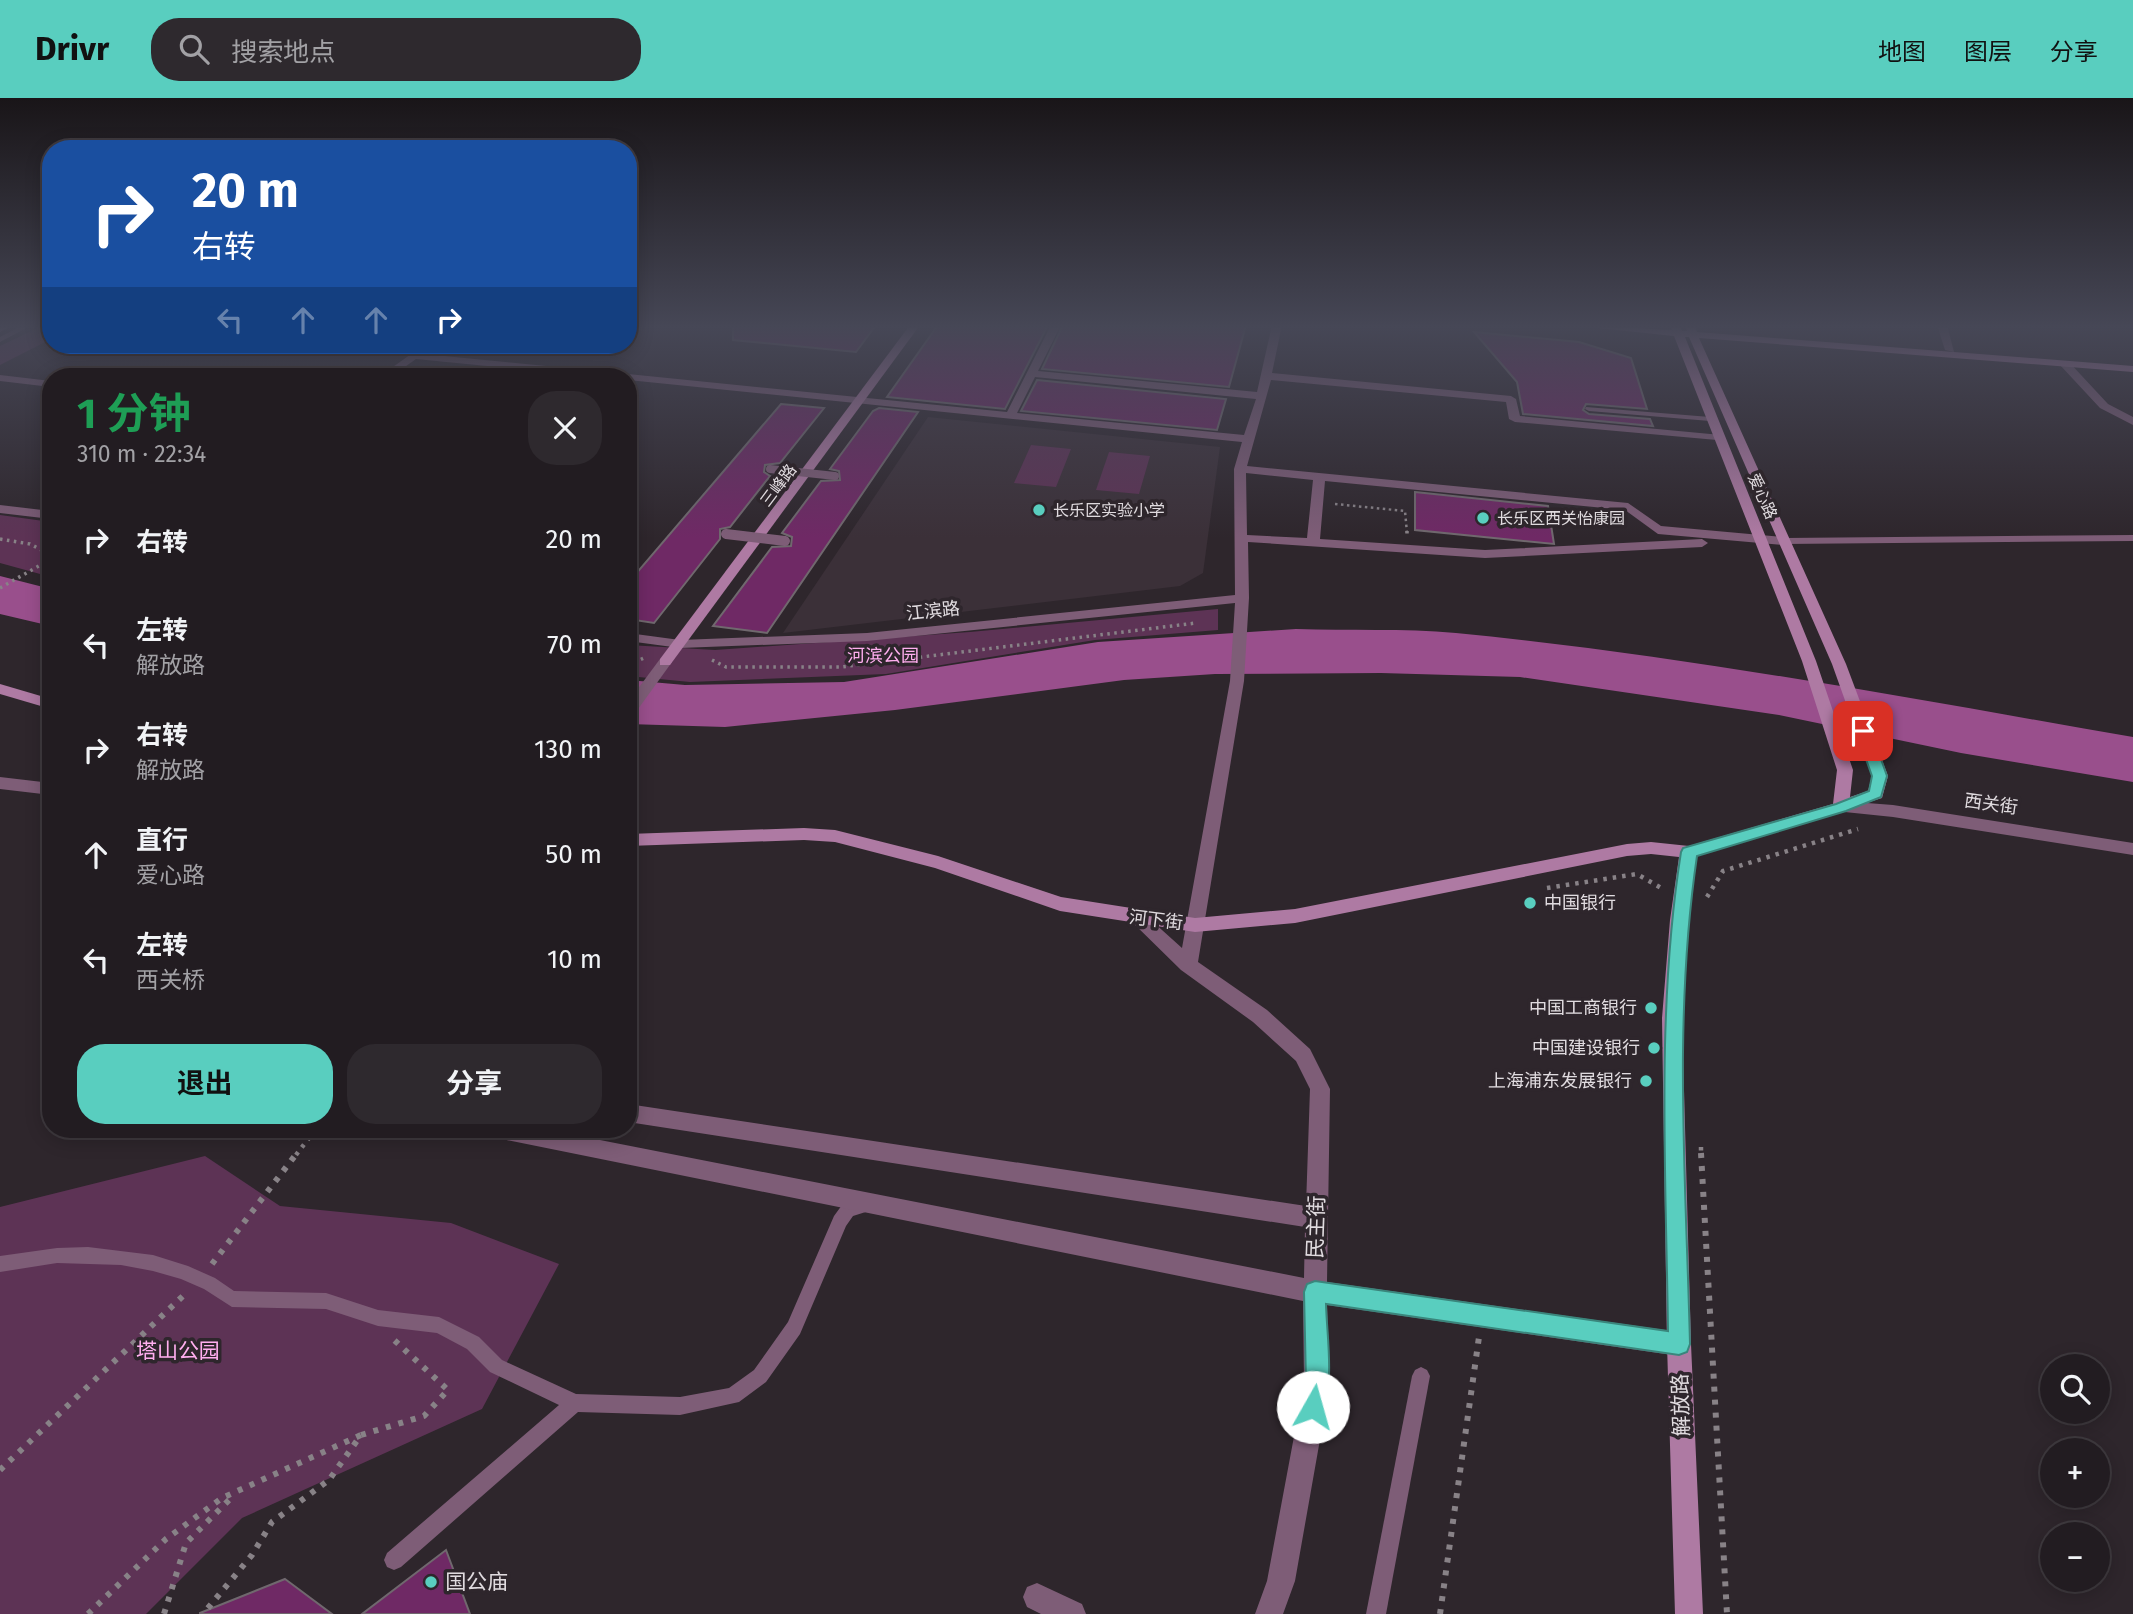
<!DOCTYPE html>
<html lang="zh">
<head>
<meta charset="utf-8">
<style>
  body { margin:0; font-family:"Fira Sans","Noto Sans SC",sans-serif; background:#2e292e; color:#f1f3f6; height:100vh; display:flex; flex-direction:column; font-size:26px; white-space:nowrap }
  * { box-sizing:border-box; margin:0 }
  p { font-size:23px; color:#a2a1a5 }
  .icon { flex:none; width:38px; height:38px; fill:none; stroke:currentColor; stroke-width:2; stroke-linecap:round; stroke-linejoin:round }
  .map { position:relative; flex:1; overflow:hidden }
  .sheet { position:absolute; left:42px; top:270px; width:595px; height:770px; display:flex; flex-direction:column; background:#221c21; border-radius:28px; box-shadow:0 4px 18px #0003,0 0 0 2px #3f3a3f }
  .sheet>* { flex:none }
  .top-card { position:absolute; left:42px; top:42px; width:595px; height:214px; border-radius:28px; box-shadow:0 4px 18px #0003,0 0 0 2px #3f3a3f; background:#1a4fa0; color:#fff; overflow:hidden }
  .controls { position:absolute; left:2040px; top:1256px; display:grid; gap:14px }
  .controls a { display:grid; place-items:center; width:70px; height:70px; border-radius:50%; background:#221c21; box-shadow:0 4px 18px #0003,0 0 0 2px #3f3a3f; font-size:35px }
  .pin { position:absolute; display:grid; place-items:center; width:60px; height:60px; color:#fff; margin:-30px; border-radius:14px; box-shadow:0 4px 10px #0006 }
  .me { position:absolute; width:77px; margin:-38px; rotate:7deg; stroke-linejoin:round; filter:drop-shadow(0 0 5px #0008) }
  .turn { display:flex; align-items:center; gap:24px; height:147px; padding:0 35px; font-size:32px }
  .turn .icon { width:91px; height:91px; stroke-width:2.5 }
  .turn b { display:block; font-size:49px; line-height:60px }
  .lanes { display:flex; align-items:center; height:66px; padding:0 35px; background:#0003; justify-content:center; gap:35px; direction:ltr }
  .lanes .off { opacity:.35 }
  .round { display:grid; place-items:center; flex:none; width:74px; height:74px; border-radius:28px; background:#2e292e }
  .overview { display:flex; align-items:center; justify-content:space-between; height:119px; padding:0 35px }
  h1 { font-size:42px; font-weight:700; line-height:52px; color:#1e9e55 }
  .primary-button { display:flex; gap:14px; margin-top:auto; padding:14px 35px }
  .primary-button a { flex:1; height:80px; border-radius:28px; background:#59cebf; color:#111; font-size:28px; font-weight:700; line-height:80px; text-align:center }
  .primary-button a+a { background:#2e292e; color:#f1f3f6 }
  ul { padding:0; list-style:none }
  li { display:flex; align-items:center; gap:21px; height:105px; padding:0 35px }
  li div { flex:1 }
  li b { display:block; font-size:26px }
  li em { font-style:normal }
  header { display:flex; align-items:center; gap:42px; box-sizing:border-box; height:98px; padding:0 35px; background:#59cebf; color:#111 }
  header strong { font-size:33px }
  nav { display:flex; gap:38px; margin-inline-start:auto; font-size:24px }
  .search { width:490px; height:63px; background:#2e292e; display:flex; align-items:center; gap:18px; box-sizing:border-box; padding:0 24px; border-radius:28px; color:#a2a1a5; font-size:26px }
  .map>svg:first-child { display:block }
</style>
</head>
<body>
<header>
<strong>Drivr</strong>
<div class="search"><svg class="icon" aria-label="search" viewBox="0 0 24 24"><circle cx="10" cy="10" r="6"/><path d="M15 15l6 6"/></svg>搜索地点</div>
<nav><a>地图</a><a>图层</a><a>分享</a></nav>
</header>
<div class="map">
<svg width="2133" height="1516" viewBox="0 0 2133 1516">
  <rect width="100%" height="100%" fill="#2e262c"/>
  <!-- built -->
  <polygon fill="#3b3038" points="928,319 1220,349 1203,475 1180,488 783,535"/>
  <!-- green -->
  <g fill="#5d3355">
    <polygon points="44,227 51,227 51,241 0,267 0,248"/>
    <polygon points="1031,347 1071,351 1056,389 1014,385"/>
    <polygon points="1109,354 1150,358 1139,396 1096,392"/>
    <polygon points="0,417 51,424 51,479 0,465"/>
    <polygon points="1218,511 1218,532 1095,542 886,576 690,584 628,578 628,547 715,552 970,534"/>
    <polygon points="205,1058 280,1108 451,1125 559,1166 482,1311 242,1420 146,1516 0,1516 0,1109"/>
  </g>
  <!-- water -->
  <g fill="#994f8c">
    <polygon points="0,478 51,491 51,528 0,516"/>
    <path d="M1296 531C1349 533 1403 530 1456 535 1683 557 1908 600 2133 639V684L1961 655 1779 617 1520 579 1381 575 1215 576 1124 582 895 612 725 629 628 626V582L685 587 844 584 1098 544Z"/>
  </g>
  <!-- building -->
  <g fill="#6f2965" stroke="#70686e" stroke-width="2">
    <polygon points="733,227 876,227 856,254 733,242"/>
    <polygon points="938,227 1048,227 1005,311 887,299"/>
    <polygon points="1063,227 1246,227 1229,289 1042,271"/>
    <polygon points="1474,234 1579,244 1631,260 1647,311 1586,306 1583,312 1589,316 1650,321 1653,328 1523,316 1517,284"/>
    <polygon points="1037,282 1226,301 1217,332 1021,313"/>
    <polygon points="781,306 824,310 780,365 765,367 764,374 770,378 730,429 720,431 720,441 654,525 628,521 628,485"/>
    <polygon points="879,310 918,314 767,535 713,528 772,449 791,448 792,439 782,435 821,383 840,382 839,373 830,371 873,313"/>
    <polygon points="1415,394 1548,408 1554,446 1415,432"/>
    <polygon points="446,1452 470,1516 362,1516"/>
    <polygon points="285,1481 332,1516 200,1516 200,1515"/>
  </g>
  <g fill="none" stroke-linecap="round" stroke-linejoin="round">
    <!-- path-far3 -->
    <polyline stroke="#888287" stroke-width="2.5" stroke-dasharray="2.5 3.5" stroke-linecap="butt" points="1335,406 1405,413 1407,435"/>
    <!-- path-far2 -->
    <g stroke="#888287" stroke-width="3.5" stroke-dasharray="2.5 4.5" stroke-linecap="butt">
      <polyline points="1407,433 1407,436"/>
      <polyline points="0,441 30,446 51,457"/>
      <polyline points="0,490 51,461"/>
      <polyline points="712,562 726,569 841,569 1196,525"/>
      <polyline points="628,567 644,560"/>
    </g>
    <!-- path-far1 -->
    <g stroke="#888287" stroke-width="4.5" stroke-dasharray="3.5 6" stroke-linecap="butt">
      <polyline points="1547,790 1637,776 1663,791"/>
      <polyline points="1707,799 1723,773 1858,731"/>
      <polyline points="1701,1049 1701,1057"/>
      <polyline points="296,1057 316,1031"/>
    </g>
    <!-- path -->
    <g stroke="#888287" stroke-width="6" stroke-dasharray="5 8" stroke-linecap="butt">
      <polyline points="1701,1055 1727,1516"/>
      <polyline points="212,1166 297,1055"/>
      <polyline points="361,1337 424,1318 448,1292 393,1241"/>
      <polyline points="0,1372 185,1196"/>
      <polyline points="88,1516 166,1441 222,1400 361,1337 329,1382 272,1424 252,1457 203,1516"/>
      <polyline points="164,1516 186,1445 234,1397"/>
      <polyline points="1440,1516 1479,1239"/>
    </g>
    <!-- lane -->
    <g fill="#7e5d77" fill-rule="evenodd">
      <polygon points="23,227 32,227 0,244 0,239"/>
      <polygon points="1586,309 1710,319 1714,321 1710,323 1589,313 1585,311"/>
      <polygon points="2133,437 2133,443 1783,446 1778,443 1783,440"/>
      <polygon points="866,1100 872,1102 874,1107 872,1112 853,1118 846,1128 800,1236 766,1284 739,1304 680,1317 578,1314 401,1469 394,1472 387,1469 384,1462 387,1455 559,1307 490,1274 467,1251 437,1235 378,1228 326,1211 232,1209 204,1191 181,1181 153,1173 121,1167 57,1165 0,1174 0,1158 57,1150 88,1149 153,1157 188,1168 215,1180 234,1193 326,1195 378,1212 439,1219 479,1239 502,1262 576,1296 680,1299 729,1290 754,1272 788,1224 834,1118 842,1107"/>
      <polygon points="1421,1269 1427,1272 1430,1278 1386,1516 1366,1516 1412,1278 1415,1272"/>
    </g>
    <!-- street -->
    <g fill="#7e5d77" fill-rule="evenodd">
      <path d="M1051 227H1061L1038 273 1257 294 1272 227H1282L1272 275 1511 298 1516 301 1520 318 1721 337V341L1717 342 1515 324 1509 321 1506 304 1271 282 1247 368 1628 405 1661 428 1783 439 1789 443 1783 447 1658 436 1625 412 1325 383 1320 441 1485 452 1702 441 1708 445 1702 449 1485 460 1248 444 1249 500 1244 583 1198 864 1267 912 1310 951 1330 991 1327 1184 1679 1234 1688 1237 1691 1246 1688 1255 1679 1258 1327 1207 1330 1285 1295 1483 1283 1516H1255L1267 1483 1304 1285 1303 1203 497 1040 489 1038 486 1031H544L1304 1180 1305 1129 628 1024V1006L1306 1108 1310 991 1296 963 1253 924 1181 872 1127 819 1130 814H1142L1182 850 1230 583 1235 505 867 543 680 550 628 543V535L680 542 867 535 1235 497 1234 371 1242 344 628 282V278H623L628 276 1007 314ZM1035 279 1256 301 1244 337 1017 315ZM1246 375 1313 382 1307 440 1247 437Z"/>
      <polygon points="1937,227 1947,227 1954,254 1945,252"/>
      <polygon points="424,247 435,247 424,256 617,275 622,278 588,278 416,261 392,278 380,278"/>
      <polygon points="2060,263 2068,263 2108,306 2133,319 2133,327 2100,310 2060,267"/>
      <polygon points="0,277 51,283 51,289 0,283"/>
      <polygon points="0,407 51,413 51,421 0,415"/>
      <polygon points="665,560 672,564 633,618 628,620 628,604 660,561"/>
      <polygon points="0,679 51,685 51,697 0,691"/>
      <polygon points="1841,703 1893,707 2133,745 2133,757 1893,719 1835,713 1833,709"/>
      <polygon points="1037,1485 1082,1506 1086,1516 1041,1516 1027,1509 1023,1499 1027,1489"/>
    </g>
    <!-- secondary -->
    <g fill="#ae7aa3" fill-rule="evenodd">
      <polygon points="0,227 13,227 0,234"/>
      <polygon points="910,227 920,227 670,567 660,567 660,561"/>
      <path d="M1569 227 1672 232 1670 227H1680L1682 233H1687L1685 227H1695L1697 234 2133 268V274L1699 240 1846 566 1888 678 1882 700 1697 758 1688 822 1682 920 1691 1246 1703 1516H1675L1667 1246 1662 920 1670 822 1679 759 1651 756 1627 758 1295 825 1195 834 1060 813 935 770 835 744 804 742 628 748V736L804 730 835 732 938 758 1061 799 1195 820 1295 811 1627 746 1651 744 1689 748 1833 706 1837 672 1802 563 1674 238ZM1685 239H1689L1832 566 1872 678 1868 693 1850 699 1853 672 1816 563Z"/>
      <polygon points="0,586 51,601 51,611 0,596"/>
    </g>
    <!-- lane-bridge-far1 -->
    <polyline stroke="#7e5d77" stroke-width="8" points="770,371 835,378"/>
    <!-- lane-bridge -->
    <polyline stroke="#7e5d77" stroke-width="10" points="726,436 785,443"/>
  </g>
  <!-- sky -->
  <linearGradient id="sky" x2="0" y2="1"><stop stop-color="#191518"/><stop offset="0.52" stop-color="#464756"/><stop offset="1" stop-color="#464756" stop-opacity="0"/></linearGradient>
  <rect width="2133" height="440" fill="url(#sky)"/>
  <!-- route -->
  <path fill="#59cebf" stroke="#3a867c" stroke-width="2" d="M1863 629 1871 633 1887 678 1881 699 1846 713 1697 758C1673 920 1686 1083 1690 1246L1687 1254 1679 1257 1326 1206C1327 1242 1335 1284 1321 1318L1313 1321 1305 1318 1301 1309 1306 1284 1304 1194 1307 1186 1315 1183 1668 1233C1666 1073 1656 913 1681 754L1683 750 1836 706 1869 693 1872 678 1856 633Z"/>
  <!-- markers -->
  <g fill="#59cebf" stroke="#2e262c" stroke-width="2.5">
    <circle cx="1039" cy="412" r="7"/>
    <circle cx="1483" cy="420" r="7"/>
    <circle cx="1530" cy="805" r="7"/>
    <circle cx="1651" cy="910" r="7"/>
    <circle cx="1654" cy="950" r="7"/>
    <circle cx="1646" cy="983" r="7"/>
    <circle cx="431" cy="1484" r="7"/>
  </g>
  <g text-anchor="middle" stroke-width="7" stroke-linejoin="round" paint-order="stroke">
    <!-- far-street labels -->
    <g font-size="16" fill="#e0dbdf" stroke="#2e262c">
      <text transform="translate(778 387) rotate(-53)" y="6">三峰路</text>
      <text transform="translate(1763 398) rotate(66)" y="6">爱心路</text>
    </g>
    <!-- far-poi labels -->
    <g font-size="16" fill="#e0dbdf" stroke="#2e262c" text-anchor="start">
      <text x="1053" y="418">长乐区实验小学</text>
      <text x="1497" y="426">长乐区西关怡康园</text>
    </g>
    <!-- street labels -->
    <g font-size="18" fill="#e0dbdf" stroke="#2e262c">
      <text transform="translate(933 513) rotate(-6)" y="6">江滨路</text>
      <text transform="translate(1991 706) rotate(8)" y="6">西关街</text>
      <text transform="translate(1156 822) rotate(7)" y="6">河下街</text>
    </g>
    <!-- park labels -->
    <g font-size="18" fill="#ffaeef" stroke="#2e262c">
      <text x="883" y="564">河滨公园</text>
    </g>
    <!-- poi labels -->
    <g font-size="18" fill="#e0dbdf" stroke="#2e262c" text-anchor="end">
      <text x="1544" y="811" text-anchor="start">中国银行</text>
      <text x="1637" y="916">中国工商银行</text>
      <text x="1640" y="956">中国建设银行</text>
      <text x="1632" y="989">上海浦东发展银行</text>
    </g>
    <!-- near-street labels -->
    <g font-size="21" fill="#e0dbdf" stroke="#2e262c">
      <text transform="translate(1316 1129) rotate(-88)" y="7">民主街</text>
      <text transform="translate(1681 1307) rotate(-92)" y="7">解放路</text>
    </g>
    <!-- near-park labels -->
    <g font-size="21" fill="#ffaeef" stroke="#2e262c">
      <text x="178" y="1260">塔山公园</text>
    </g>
    <!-- near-poi labels -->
    <g font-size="21" fill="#e0dbdf" stroke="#2e262c" text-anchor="start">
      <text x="445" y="1491">国公庙</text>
    </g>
  </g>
</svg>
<div class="controls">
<a><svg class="icon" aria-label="search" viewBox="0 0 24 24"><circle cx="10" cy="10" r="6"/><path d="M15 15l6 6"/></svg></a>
<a>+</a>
<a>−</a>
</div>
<div class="pin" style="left:1863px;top:633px;background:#d93025"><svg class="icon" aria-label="arrive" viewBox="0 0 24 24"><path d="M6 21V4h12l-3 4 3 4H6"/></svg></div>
<svg class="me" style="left:1313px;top:1309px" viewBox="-20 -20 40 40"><circle r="19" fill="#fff"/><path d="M0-13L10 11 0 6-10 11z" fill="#59cebf"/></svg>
<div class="top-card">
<div class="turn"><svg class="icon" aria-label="right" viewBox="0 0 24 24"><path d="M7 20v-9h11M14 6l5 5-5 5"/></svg><div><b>20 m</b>右转</div></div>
<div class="lanes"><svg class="icon off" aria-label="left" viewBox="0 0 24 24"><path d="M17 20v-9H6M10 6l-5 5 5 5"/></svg><svg class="icon off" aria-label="ahead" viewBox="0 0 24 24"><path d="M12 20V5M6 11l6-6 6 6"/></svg><svg class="icon off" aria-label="ahead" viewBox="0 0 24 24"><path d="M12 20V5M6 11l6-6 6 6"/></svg><svg class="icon" aria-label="right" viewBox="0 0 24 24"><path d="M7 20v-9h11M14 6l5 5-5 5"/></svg></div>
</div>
<section class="sheet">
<div class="overview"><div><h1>1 分钟</h1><p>310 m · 22:34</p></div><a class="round"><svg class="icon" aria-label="close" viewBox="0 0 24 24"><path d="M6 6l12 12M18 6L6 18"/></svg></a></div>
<ul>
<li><svg class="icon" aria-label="right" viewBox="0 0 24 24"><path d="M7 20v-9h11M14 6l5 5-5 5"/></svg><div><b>右转</b></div><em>20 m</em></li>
<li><svg class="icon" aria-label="left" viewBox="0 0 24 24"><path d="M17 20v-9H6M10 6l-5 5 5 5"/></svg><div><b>左转</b><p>解放路</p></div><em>70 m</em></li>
<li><svg class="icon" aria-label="right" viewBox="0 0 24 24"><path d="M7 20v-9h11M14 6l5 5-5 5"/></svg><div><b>右转</b><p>解放路</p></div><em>130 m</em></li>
<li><svg class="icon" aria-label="ahead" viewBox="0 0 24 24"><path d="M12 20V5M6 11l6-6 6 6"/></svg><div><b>直行</b><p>爱心路</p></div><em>50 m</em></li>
<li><svg class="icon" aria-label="left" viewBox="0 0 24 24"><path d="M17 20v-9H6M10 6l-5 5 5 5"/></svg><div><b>左转</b><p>西关桥</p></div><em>10 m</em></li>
</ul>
<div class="primary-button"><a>退出</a><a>分享</a></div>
</section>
</div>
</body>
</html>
